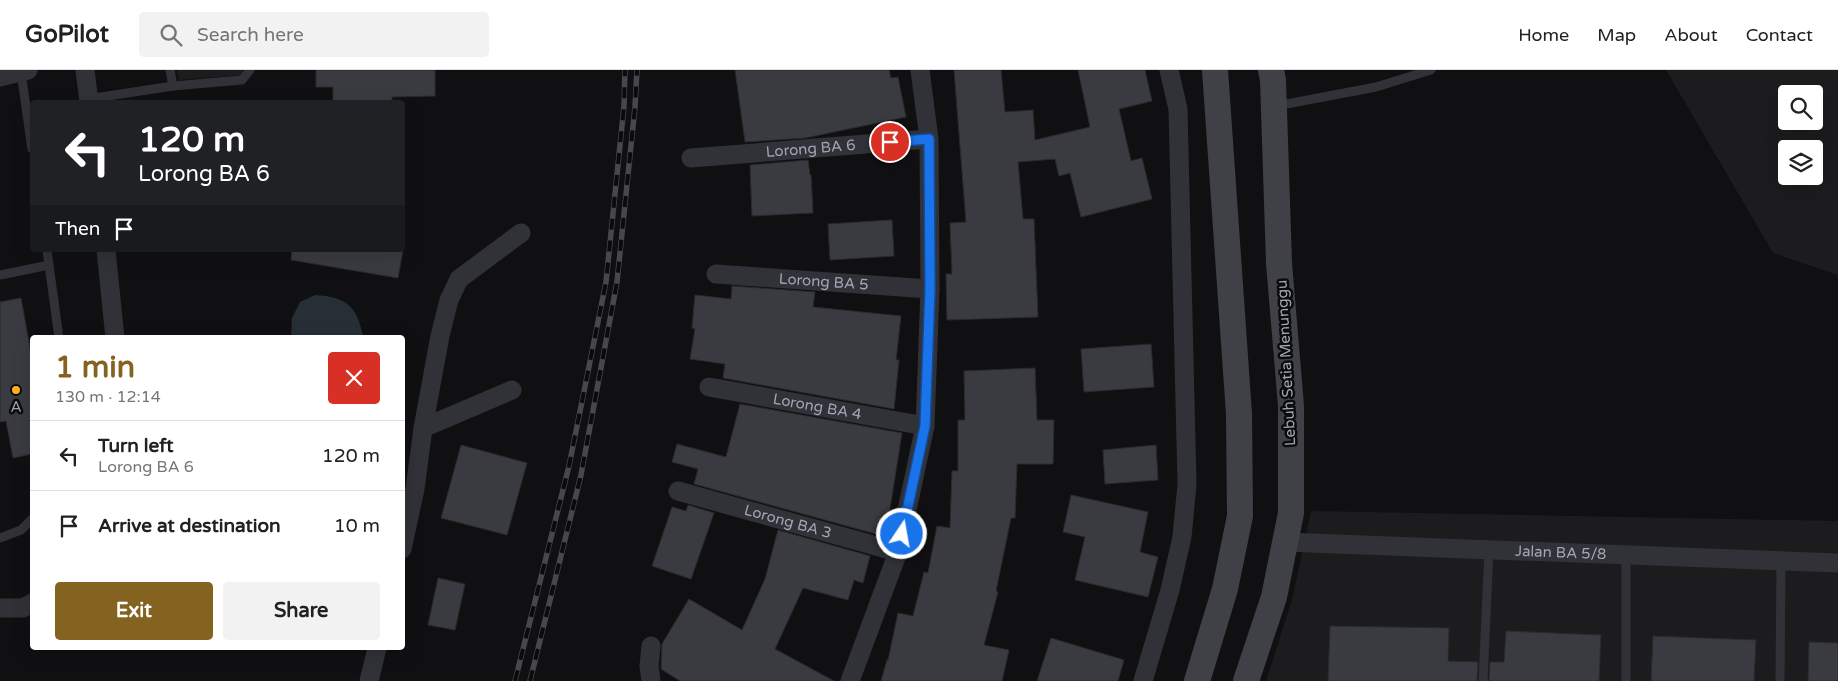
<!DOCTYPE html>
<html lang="en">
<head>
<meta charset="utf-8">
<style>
  body { margin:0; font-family:"Varela Round",sans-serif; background:#f2f2f2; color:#202124; height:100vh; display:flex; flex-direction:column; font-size:19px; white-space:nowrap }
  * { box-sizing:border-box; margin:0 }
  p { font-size:16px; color:#757577 }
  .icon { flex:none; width:28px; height:28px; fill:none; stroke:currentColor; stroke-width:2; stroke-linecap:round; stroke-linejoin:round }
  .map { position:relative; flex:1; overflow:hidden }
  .side { position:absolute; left:30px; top:265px; width:375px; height:315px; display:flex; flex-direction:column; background:#fff; border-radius:5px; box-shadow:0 5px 20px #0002 }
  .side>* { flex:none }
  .banner { position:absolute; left:30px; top:30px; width:375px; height:152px; border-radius:5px; box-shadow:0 5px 20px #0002; background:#202124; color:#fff; overflow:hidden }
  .tools { position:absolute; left:1778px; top:15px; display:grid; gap:10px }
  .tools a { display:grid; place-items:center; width:45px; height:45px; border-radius:5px; background:#fff; box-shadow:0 5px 20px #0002; font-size:25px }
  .pin { position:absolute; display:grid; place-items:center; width:42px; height:42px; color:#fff; margin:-21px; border:2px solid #fff; border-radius:50%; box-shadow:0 1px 5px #0007 }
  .me { position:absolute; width:55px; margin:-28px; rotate:12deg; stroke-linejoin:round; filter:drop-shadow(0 0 4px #0008) }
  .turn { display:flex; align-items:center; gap:18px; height:105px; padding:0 25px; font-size:22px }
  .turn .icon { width:65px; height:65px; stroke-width:2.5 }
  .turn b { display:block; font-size:35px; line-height:42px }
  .then { display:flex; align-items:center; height:48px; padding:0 25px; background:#0003; gap:10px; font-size:19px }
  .round { display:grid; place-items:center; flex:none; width:52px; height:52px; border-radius:5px; background:#f2f2f2 }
  .overview { display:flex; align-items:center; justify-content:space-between; height:85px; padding:0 25px }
  h1 { font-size:30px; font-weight:700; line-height:38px; color:#846320 }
  .cta { display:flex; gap:10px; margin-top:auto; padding:10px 25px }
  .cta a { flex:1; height:58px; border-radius:5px; background:#846320; color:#fff; font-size:20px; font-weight:700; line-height:58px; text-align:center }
  .cta a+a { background:#f2f2f2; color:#202124 }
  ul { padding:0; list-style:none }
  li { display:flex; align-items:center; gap:15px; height:70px; padding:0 25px; border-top:1px solid #e0e0e0 }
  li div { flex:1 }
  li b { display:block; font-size:19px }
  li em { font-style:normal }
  header { display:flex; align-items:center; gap:30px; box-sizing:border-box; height:70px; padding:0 25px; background:#fff; border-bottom:1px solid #e0e0e0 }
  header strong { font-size:24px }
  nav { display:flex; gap:28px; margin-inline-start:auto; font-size:18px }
  .search { width:350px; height:45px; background:#f2f2f2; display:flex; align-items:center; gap:12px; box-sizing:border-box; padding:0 18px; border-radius:5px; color:#757577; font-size:19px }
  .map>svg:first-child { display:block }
</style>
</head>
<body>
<header>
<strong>GoPilot</strong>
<div class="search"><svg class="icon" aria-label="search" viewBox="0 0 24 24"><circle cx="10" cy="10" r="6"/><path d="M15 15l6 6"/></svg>Search here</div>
<nav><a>Home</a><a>Map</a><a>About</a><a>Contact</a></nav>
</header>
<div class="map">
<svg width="1838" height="611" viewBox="0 0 1838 611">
  <rect width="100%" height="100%" fill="#101012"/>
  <!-- built -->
  <g fill="#1c1c1f" fill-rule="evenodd">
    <polygon points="177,0 243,0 241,5 179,10"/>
    <path d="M1666 0H1838V205L1773 183ZM1786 24H1814V51H1786ZM1786 79H1814V106H1786Z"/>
    <polygon points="1311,441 1838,451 1838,611 1266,611 1292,530"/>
  </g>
  <!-- water -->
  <path fill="#262f36" d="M315 225C347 227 357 236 363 267H291L292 248 300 232Z"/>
  <!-- building -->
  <g fill="#3a3b40" stroke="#2a2a2e">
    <polygon points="316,0 435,0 435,26 392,27 392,31 333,32 333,17 316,17"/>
    <polygon points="735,0 889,0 891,8 898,7 906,47 805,68 745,72"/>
    <polygon points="954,0 1001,0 1005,42 1033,40 1035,70 1090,57 1078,0 1145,0 1152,31 1119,39 1131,91 1142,88 1152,129 1081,147 1070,103 1059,106 1055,89 1018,92 1023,149 1034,149 1038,247 947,250 946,204 952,204 950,153 966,152"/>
    <polygon points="808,90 810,105 811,105 813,143 752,146 750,95"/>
    <polygon points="892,150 894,186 830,190 828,154"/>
    <polygon points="292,180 403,180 398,208 291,190"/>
    <polygon points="732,216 815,222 813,237 901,246 896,290 899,290 894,339 723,308 725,294 690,289 695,259 692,258 695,225 731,229"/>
    <polygon points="21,228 32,289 32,384 13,388 6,351 0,352 0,232"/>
    <polygon points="1151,274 1154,317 1084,322 1081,279"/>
    <polygon points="1035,298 1037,350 1054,350 1053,394 1017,394 1015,448 1011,448 996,521 998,522 984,575 1009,580 1002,611 881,611 887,590 888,590 898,543 913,546 924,502 928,503 937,456 950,458 952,401 958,401 958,350 965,350 964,301"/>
    <polygon points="740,334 902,363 887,458 878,457 876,464 694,414 698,399 672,392 677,374 726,387"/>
    <polygon points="461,375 527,393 507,465 441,448"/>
    <polygon points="1156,375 1158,410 1105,414 1103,380"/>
    <polygon points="1071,425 1148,442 1140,482 1158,487 1148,527 1075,510 1085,467 1063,462"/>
    <polygon points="688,435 714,443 691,509 652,496 672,437 686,441"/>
    <polygon points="778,460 870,486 863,513 854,510 848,530 803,518 775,579 834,611 680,611 661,599 662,574 689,529 742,560 765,509"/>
    <polygon points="438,508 465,514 455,560 428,555"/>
    <polygon points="1330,556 1449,558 1448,591 1478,592 1477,611 1328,611"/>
    <polygon points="1506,561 1601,565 1599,611 1489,611 1490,592 1504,592"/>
    <polygon points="1653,566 1756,570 1754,611 1651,611"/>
    <polygon points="1051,568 1124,590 1118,611 1037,611"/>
    <polygon points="1809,572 1838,573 1838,611 1808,611"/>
  </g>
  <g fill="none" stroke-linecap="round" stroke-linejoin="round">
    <!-- lane -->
    <g stroke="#313237" stroke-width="9">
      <polyline points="170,0 173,16"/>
      <polyline points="21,2 32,79"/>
      <polyline points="88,29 173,16 242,10 250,0"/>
      <polyline points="1276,36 1376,17 1431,0"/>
      <polyline points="49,195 59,268"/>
      <polyline points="0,205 49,195 47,180"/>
      <polyline points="0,468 21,460 32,449"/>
      <polyline points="1483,611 1489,480"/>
      <polyline points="1626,611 1626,485"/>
      <polyline points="1780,611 1781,491"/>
    </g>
    <!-- street -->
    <g stroke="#313237" stroke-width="19">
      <polyline points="85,0 89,32"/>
      <polyline points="0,7 28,0"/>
      <path id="s1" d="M691 88 929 69"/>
      <polyline points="106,180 115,268"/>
      <path id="s2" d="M716 204 930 219"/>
      <path id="s3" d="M709 317 925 356"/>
      <polyline points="423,358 512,320"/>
      <path id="s4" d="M678 421 898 482"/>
      <path id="s5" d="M1285 472 1838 493"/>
      <polyline points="402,479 415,419 423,358 440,266 449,230 459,209 521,163"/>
      <polyline points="0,538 23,538 32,533"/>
      <polyline points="651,576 649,596 651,611"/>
      <polyline points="369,611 377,578"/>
      <polyline points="850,611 898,482 925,356 930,219 929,69 920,0"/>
      <polyline points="1143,611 1170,520 1182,467 1187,414 1178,39 1169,0"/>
    </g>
    <!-- secondary -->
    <g stroke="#3f4147" stroke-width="26">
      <polyline points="1197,611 1225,519 1240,446 1239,344 1215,0"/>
      <polyline points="1246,611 1274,527 1291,443 1291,336 1279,193 1273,10 1271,0"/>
    </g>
    <defs>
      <g id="rail">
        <polyline points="515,611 569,396 606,212 624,36 625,0"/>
        <polyline points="530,611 581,405 617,212 635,37 637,0"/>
      </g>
    </defs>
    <!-- rail casing -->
    <use href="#rail" stroke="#46484e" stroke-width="5.5"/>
    <!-- rail -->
    <use href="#rail" stroke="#0b0b0d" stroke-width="4" stroke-dasharray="11" stroke-linecap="butt"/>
  </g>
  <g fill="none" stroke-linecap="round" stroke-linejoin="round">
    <defs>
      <polyline id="route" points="890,72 929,69 930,219 925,356 902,464"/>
    </defs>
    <!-- route casing -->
    <use href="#route" stroke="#114b97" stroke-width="12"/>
    <!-- route -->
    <use href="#route" stroke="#1a73e8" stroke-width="9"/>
  </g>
  <!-- markers -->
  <circle fill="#feb31c" stroke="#0b0b0d" stroke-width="2" cx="16" cy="320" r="5"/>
  <g text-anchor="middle" stroke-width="5" stroke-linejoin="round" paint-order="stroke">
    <!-- street labels -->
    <g font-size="15" fill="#a0a6b4" stroke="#0b0b0d">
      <text dy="5" stroke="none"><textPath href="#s1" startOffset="120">Lorong BA 6</textPath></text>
      <text dy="5" stroke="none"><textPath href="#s2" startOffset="108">Lorong BA 5</textPath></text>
      <text transform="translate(1286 293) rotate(-93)" y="5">Lebuh Setia Menunggu</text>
      <text dy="5" stroke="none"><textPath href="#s3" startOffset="110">Lorong BA 4</textPath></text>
      <text dy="5" stroke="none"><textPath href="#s4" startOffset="114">Lorong BA 3</textPath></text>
      <text dy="5" stroke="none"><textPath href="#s5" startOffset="276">Jalan BA 5/8</textPath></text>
    </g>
    <!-- poi labels -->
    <g font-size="15" fill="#a0a6b4" stroke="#0b0b0d">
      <text x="16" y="342">A</text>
    </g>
  </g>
</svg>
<div class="tools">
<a><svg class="icon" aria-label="search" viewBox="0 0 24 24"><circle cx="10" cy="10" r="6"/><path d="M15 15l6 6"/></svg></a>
<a><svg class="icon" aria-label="layers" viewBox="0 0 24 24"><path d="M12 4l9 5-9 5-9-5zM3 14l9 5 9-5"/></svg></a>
</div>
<div class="pin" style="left:890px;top:72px;background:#d93025"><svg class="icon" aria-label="arrive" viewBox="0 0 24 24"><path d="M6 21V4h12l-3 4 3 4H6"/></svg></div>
<svg class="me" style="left:902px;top:464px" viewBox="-20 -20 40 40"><circle r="17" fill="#1a73e8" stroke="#fff" stroke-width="3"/><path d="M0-11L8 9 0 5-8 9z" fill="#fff"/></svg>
<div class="banner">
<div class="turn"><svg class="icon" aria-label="left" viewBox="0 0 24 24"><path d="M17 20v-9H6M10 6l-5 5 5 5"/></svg><div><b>120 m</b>Lorong BA 6</div></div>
<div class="then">Then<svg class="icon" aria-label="arrive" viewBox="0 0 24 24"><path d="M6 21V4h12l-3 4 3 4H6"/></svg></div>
</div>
<section class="side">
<div class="overview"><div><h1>1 min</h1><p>130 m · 12:14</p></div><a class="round" style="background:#d93025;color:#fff"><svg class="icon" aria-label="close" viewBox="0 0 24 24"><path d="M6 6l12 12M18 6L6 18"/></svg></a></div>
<ul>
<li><svg class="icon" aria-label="left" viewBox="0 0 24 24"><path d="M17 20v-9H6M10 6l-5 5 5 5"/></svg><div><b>Turn left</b><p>Lorong BA 6</p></div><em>120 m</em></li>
<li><svg class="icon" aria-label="arrive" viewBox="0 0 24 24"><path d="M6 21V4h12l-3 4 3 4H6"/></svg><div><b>Arrive at destination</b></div><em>10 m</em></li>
</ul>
<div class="cta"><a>Exit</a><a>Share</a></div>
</section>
</div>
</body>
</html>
